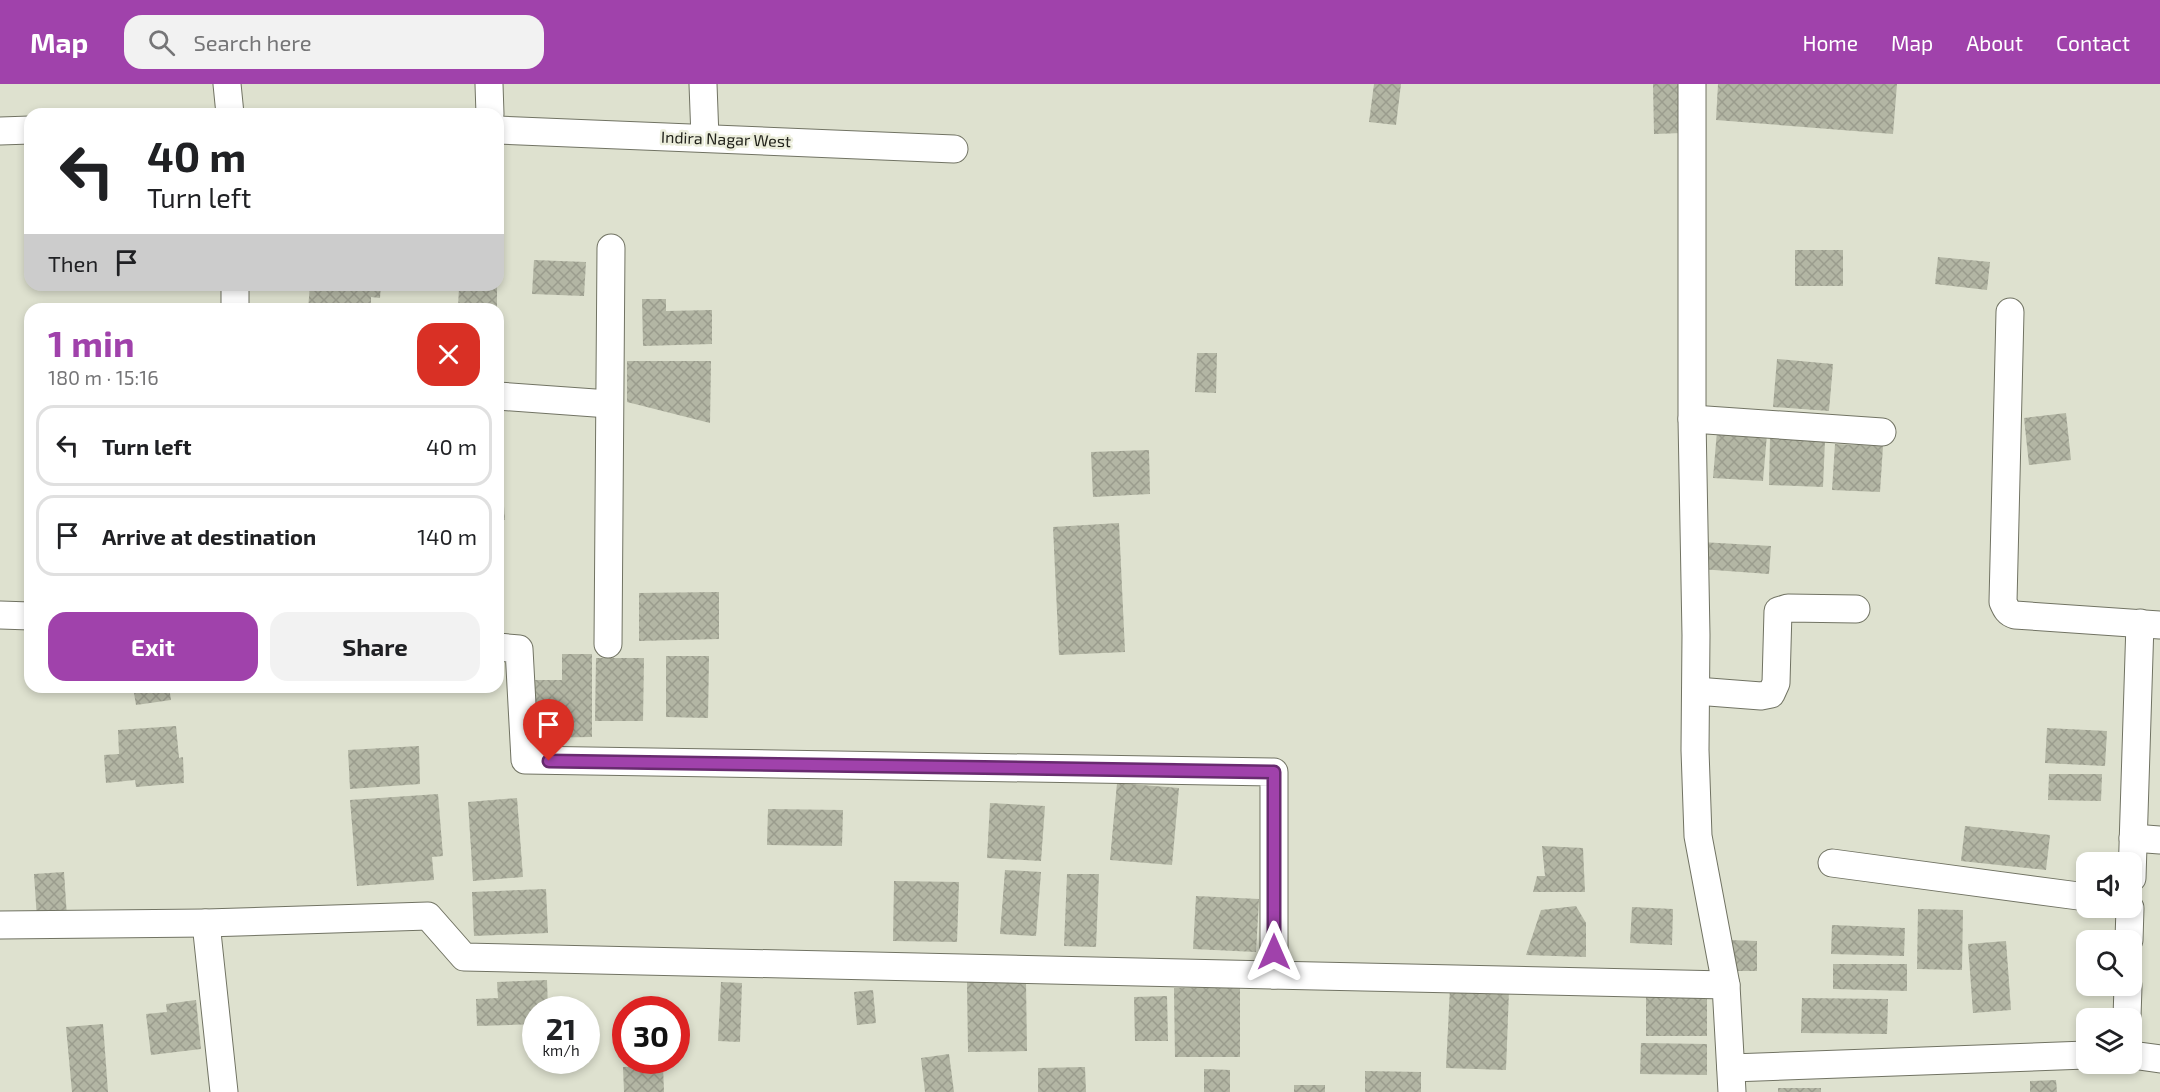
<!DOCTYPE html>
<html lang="en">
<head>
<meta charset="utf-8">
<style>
  body { margin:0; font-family:"Exo 2",sans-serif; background:#f2f2f2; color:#202124; height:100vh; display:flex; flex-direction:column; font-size:22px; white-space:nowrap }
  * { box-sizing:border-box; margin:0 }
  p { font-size:20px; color:#757577 }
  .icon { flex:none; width:33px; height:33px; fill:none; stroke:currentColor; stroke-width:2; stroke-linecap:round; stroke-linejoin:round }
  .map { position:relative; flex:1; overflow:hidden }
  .drawer { position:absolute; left:24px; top:219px; width:480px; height:390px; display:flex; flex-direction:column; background:#fff; border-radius:18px; box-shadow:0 3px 9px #0003 }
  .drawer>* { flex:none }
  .guide { position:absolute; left:24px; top:24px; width:480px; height:183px; border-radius:18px; box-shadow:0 3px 9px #0003; background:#fff; color:#202124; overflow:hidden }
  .buttons { position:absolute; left:2076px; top:768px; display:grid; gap:12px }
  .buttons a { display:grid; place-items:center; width:66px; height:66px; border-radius:12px; background:#fff; box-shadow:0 3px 9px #0003; font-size:30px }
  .speed { position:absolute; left:522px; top:912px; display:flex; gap:12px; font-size:30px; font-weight:700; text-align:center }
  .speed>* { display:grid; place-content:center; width:78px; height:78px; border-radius:50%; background:#fff; box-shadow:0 3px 9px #0003; line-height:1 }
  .speed small { font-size:15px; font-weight:400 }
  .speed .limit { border:9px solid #d22; background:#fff; color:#111 }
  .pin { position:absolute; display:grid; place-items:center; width:51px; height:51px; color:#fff; margin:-62px -26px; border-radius:50% 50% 50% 0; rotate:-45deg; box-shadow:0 0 6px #0007 }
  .pin .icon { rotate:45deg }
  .me { position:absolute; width:66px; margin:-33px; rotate:0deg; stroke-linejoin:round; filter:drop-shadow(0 0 4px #0008) }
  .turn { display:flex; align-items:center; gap:21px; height:126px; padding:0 24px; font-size:27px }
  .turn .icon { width:78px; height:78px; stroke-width:2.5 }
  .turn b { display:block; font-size:42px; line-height:51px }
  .then { display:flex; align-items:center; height:57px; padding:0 24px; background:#0003; gap:12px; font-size:22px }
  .round { display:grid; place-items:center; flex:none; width:63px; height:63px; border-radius:18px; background:#f2f2f2 }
  .summary { display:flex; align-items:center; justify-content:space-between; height:102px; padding:0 24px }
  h1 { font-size:36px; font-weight:700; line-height:45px; color:#a042ab }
  .cta { display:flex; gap:12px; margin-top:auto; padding:12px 24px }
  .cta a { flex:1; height:69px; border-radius:18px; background:#a042ab; color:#fff; font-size:24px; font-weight:700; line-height:69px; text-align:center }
  .cta a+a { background:#f2f2f2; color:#202124 }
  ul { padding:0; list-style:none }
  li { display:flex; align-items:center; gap:18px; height:81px; margin:0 12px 9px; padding:0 12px; border:3px solid #e0e0e0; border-radius:18px }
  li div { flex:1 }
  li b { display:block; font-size:22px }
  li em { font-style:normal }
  header { display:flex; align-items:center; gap:36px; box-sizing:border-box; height:84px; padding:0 30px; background:#a042ab; color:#fff }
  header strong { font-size:28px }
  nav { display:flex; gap:33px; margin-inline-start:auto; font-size:21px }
  .search { width:420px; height:54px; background:#f2f2f2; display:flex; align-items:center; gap:15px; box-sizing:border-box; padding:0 21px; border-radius:18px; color:#757577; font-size:22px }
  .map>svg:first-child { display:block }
</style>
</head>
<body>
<header>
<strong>Map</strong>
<div class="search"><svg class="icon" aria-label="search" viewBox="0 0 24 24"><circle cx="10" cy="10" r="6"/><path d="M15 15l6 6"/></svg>Search here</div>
<nav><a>Home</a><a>Map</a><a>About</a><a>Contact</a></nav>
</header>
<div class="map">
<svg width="2160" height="1008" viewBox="0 0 2160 1008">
  <defs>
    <pattern id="building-cross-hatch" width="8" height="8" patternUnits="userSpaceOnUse" patternTransform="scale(1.5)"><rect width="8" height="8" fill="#b3b6a4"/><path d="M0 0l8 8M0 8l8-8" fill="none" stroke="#9a9c8d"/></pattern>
  </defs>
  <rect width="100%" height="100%" fill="#dee1cf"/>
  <!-- building -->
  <g fill="url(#building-cross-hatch)">
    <polygon points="1374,0 1401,0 1396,41 1369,38"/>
    <polygon points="1653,0 1681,0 1682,49 1654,50"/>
    <polygon points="1718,0 1897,0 1893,50 1716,36"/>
    <rect x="1795" y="166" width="48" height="36"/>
    <polygon points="1938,173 1990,178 1987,206 1935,200"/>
    <polygon points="534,176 586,178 584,212 532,210"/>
    <polygon points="310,201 381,201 380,214 371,213 371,225 308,225"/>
    <polygon points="459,202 497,203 497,225 458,225"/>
    <polygon points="642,215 666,215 666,227 712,226 712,260 643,262"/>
    <polygon points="1197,269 1217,269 1216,309 1195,308"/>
    <polygon points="1777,275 1833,280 1829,327 1773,323"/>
    <polygon points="627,277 711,277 710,339 627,318"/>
    <polygon points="2066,329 2071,376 2029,381 2024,334"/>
    <polygon points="1717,347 1767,350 1763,397 1713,394"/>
    <polygon points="1770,354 1825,356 1823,403 1769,401"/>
    <polygon points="1835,360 1883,362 1880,408 1832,406"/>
    <polygon points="1149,366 1150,410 1093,413 1091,368"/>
    <polygon points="502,393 505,436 498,436 498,394"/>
    <polygon points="1119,439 1125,568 1059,571 1053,443"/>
    <polygon points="1701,458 1771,462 1769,490 1700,485"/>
    <polygon points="719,508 719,555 639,557 639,509"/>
    <polygon points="562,570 592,570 592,653 529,654 529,596 562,596"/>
    <polygon points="666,572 709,572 708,634 666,633"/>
    <polygon points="596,574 644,574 643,637 595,637"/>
    <polygon points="133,603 169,603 171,616 136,621"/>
    <polygon points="176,642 179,674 183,673 184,699 136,703 135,696 106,699 104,671 119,670 118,646"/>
    <polygon points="2047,644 2107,647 2105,682 2045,679"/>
    <polygon points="419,662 420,700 350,705 348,666"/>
    <polygon points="2049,690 2102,690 2101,717 2048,716"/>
    <polygon points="1117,699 1179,704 1172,781 1110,776"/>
    <polygon points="438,710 443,772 432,773 434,796 357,802 350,716"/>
    <polygon points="517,714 523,793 473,797 468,718"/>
    <polygon points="990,719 1045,722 1041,777 987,774"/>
    <polygon points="768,725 843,726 842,762 767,761"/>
    <polygon points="1965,742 2050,751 2046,786 1961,777"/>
    <polygon points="1542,762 1583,764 1585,808 1533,808 1537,792 1545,792"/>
    <polygon points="1005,786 1041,788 1036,852 1000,850"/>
    <polygon points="64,788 67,833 37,835 34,790"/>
    <polygon points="1067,790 1099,790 1096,863 1064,862"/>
    <polygon points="894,797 959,798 957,858 893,857"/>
    <polygon points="546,805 548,849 474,852 472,808"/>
    <polygon points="1196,812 1259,815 1256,868 1193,865"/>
    <polygon points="1576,822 1586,839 1586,873 1526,871 1541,826"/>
    <polygon points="1632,823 1673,825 1672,861 1630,859"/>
    <polygon points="1918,825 1963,826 1962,886 1917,885"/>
    <polygon points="1832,841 1905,844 1904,872 1831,870"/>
    <polygon points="1728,856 1757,857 1757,887 1727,887"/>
    <polygon points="2006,857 2011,926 1973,929 1968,860"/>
    <polygon points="1833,880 1907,880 1907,907 1833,905"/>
    <polygon points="547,896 548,926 536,926 536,940 477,942 476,915 498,914 497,898"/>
    <polygon points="721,898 742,899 740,958 718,957"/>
    <polygon points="967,898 1026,898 1027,967 968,968"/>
    <polygon points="1240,903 1240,973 1175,973 1174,904"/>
    <polygon points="1450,903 1509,906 1506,986 1446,984"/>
    <polygon points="873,906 876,939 857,941 854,908"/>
    <polygon points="1167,912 1168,957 1135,957 1134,913"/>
    <polygon points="1707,912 1707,952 1646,952 1646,913"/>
    <polygon points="1802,914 1888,915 1887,950 1801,949"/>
    <polygon points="196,916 201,965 151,971 146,930 167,928 166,920"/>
    <polygon points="103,940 108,1008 72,1008 66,943"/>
    <polygon points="1641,959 1707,960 1707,991 1640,990"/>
    <polygon points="949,970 954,1008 925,1008 921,974"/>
    <polygon points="663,982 664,1008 624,1008 623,983"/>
    <polygon points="1085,983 1086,1008 1038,1008 1038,984"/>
    <polygon points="1204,985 1230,986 1230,1008 1204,1008"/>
    <polygon points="1365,987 1421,988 1421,1008 1365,1008"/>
    <polygon points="2056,996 2057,1008 2030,1008 2030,997"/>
    <rect x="1294" y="1001" width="31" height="7"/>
    <rect x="1778" y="1004" width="43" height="4"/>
  </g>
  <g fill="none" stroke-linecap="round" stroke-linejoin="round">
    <defs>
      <g id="street">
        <polyline points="227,0 230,30"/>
        <polyline points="489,0 490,30"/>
        <polyline points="703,0 705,54"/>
        <polyline points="1692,0 1692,335 1696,551 1695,666 1698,752 1726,901"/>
        <polyline points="498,46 954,65"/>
        <polyline points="0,47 30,46"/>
        <polyline points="235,201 235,225"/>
        <path d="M2010 228 2003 518C2006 525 2008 529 2015 531L2160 541"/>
        <polyline points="498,312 609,320"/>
        <polyline points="1692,335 1882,348"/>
        <polyline points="0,531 30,532"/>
        <polyline points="608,560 611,164"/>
        <polyline points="498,563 519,565 525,676 1274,688 1274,891"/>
        <polyline points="1696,607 1761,612 1771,610 1776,599 1778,527 1788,524 1856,525"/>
        <polyline points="2133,754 2160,756"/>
        <polyline points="1832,779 2086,813"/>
        <polyline points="2132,794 2140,539"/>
        <polyline points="206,839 224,1008"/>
        <polyline points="0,841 206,839 428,832 464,873 1726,901 1732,1008"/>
        <polyline points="2129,856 2130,824"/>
        <polyline points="2127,934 2128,902"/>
        <polyline points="2132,971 2160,975"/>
        <polyline points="1731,984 2086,971"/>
      </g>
    </defs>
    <!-- street casing -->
    <use href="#street" stroke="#717363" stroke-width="29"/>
    <!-- street -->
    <use href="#street" stroke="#fff" stroke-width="27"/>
  </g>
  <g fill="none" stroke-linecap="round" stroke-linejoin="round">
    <defs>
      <polyline id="route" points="549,677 1274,688 1274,868"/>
    </defs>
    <!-- route casing -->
    <use href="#route" stroke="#682b6f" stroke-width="15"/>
    <!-- route -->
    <use href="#route" stroke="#a042ab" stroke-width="10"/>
  </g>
  <g text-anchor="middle" stroke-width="5" stroke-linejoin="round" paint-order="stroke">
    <!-- street labels -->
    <g font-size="16" fill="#23241d" stroke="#eceedc">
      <text transform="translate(726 55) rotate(2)" y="6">Indira Nagar West</text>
    </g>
  </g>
</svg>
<div class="buttons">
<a><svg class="icon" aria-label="sound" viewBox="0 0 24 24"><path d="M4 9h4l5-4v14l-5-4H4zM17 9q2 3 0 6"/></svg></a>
<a><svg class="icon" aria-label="search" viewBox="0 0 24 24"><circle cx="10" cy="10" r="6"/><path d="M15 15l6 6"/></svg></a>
<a><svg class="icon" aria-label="layers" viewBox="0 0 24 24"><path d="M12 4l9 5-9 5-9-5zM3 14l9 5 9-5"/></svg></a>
</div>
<div class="speed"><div>21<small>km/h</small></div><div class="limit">30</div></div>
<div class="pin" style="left:549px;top:677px;background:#d93025"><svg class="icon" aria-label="arrive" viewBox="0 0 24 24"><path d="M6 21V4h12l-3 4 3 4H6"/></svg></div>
<svg class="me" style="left:1274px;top:868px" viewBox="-20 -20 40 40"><path d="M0-17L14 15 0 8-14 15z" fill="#a042ab" stroke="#fff" stroke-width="4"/></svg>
<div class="guide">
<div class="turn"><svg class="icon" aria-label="left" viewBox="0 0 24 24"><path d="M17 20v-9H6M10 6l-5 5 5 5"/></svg><div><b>40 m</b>Turn left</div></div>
<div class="then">Then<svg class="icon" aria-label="arrive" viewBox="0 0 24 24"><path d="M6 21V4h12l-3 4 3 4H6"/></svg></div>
</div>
<section class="drawer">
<div class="summary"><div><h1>1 min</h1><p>180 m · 15:16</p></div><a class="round" style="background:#d93025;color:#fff"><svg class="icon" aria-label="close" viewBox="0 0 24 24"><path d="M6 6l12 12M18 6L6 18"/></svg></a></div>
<ul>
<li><svg class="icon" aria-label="left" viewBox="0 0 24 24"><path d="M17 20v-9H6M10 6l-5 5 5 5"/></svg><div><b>Turn left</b></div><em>40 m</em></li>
<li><svg class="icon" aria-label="arrive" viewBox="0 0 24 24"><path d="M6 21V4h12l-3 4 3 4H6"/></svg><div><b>Arrive at destination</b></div><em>140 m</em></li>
</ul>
<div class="cta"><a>Exit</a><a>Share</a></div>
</section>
</div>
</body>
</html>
